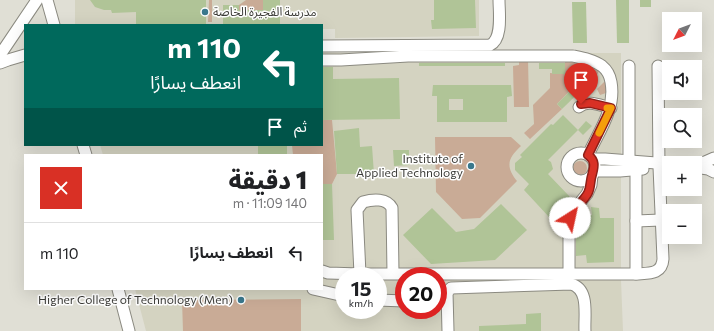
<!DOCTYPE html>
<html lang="ar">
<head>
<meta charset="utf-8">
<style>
  body { margin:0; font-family:Commissioner,"Noto Sans Arabic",sans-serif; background:#f2f2f2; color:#202124; direction:rtl; height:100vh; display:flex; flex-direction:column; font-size:15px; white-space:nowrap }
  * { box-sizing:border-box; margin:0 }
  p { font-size:13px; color:#757577 }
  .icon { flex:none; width:22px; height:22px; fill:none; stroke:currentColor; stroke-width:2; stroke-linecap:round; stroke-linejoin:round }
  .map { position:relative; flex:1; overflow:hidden; direction:ltr }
  .drawer { position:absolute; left:24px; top:154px; width:299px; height:136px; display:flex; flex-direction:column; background:#fff; border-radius:0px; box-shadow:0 4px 16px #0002; direction:rtl }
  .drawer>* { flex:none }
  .top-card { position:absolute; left:24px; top:24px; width:299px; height:122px; border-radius:0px; box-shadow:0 4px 16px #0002; direction:rtl; background:#00695c; color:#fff; overflow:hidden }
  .needle { width:26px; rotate:228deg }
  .controls { position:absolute; left:662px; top:12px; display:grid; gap:8px }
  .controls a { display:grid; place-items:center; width:40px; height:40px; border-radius:0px; background:#fff; box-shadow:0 4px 16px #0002; font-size:20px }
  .speed { position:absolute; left:335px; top:267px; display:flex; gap:8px; font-size:20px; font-weight:700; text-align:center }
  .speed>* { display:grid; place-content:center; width:52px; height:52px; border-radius:50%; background:#fff; box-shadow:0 4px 16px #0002; line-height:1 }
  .speed small { font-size:10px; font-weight:400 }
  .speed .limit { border:6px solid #d22; background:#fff; color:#111 }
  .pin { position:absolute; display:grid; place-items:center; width:34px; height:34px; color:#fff; margin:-41px -17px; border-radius:50% 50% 50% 0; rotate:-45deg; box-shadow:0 0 4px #0007 }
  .pin .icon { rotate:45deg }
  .me { position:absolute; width:44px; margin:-22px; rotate:35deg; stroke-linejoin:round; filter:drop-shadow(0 0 3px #0008) }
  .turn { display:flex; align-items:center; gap:14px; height:84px; padding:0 16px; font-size:18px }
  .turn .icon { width:52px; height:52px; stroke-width:2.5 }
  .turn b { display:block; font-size:28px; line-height:34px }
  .then { display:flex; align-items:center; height:38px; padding:0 16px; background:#0003; gap:8px; font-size:15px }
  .round { display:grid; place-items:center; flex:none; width:42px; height:42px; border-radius:0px; background:#f2f2f2 }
  .headline { display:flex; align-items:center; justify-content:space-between; height:68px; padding:0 16px }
  h1 { font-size:24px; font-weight:800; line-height:30px }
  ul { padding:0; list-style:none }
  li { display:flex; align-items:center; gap:12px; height:60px; padding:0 16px; border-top:1px solid #e0e0e0 }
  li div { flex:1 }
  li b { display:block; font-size:15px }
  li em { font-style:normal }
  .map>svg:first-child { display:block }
</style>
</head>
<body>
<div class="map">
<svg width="714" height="331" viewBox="0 0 714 331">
  <rect width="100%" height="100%" fill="#e0dfd5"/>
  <!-- built -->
  <g fill="#d4d3c1" fill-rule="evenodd">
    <polygon points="75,0 479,0 479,36 335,38 335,29 322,29 322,25 75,25"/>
    <path d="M322 53H621V280L623 331H146L135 289H322V155H103L100 145H322ZM344 276H378V310H344ZM404 276H438V310H404Z"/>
  </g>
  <!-- green -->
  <g fill="#c9ab96">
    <polygon points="209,0 212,0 212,22 208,22"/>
    <polygon points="246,0 263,0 263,10 239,10 239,5"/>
    <polygon points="565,58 593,63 601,67 609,82 609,88 606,93 600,95 597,89 607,79 599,71 597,75 591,69 557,104 562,109 530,139 524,133 534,124 533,105 550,88 550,73 565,74"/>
    <polygon points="519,59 528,59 529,107 514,107 513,66 519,65"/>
    <polygon points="322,120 332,120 337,174 332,184 322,184 322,155 293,155 292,145 322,145"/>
    <path d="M435 137H511L521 146C508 158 505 166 517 181L480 218 462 219 436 192Z"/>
    <circle cx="580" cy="168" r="7"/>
    <polygon points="301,299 301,331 183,331 182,300"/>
  </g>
  <!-- building -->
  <g fill="#b0c497" fill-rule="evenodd">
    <polygon points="90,0 206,0 206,25 136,25 136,12 112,13 111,10 104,10 95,7"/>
    <polygon points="263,0 280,0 280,25 223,25 223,5 239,5 239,10 263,10"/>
    <polygon points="434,0 475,0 476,28 432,29 431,20 434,20"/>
    <polygon points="616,0 629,0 629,43 617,43"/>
    <rect x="640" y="0" width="11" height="7"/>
    <polygon points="572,2 586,2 587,43 573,43"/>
    <rect x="665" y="12" width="17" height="7"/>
    <rect x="419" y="63" width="86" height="3"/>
    <polygon points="539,63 565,63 565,74 552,74 552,69 539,69"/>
    <polygon points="322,67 333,67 333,79 399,78 400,119 322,120"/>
    <polygon points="592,69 597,75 562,109 557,104"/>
    <path d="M433 85H511L512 96 507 97V122H437V96H432ZM449 99H463V110H449Z"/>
    <polygon points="563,115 578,130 548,160 551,162 553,169 548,174 570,197 549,217 524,190 529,184 515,170 515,163 522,157 520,155 551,124 553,125"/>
    <polygon points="586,121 592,126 583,135 578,130"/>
    <polygon points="359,128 360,147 372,146 374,174 337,174 334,131"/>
    <rect x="258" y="145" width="29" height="10"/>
    <polygon points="393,150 409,150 409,165 394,166"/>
    <polygon points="322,184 332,184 334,240 322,240"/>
    <polygon points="501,204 527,230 495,260 431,264 403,235 432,208 456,232 474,229"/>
    <polygon points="591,207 599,208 600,218 614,218 614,262 587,263 586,255 576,256 576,224 580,215 592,215"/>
    <polygon points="541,313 541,331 479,331 479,326 526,324 526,314"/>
  </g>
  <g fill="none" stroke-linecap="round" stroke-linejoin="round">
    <defs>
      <g id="minor">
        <polyline points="47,0 54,25"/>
        <path d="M322 46 490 45C503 39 499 12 499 0"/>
        <polyline points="0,55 37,0"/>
        <path d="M322 60H341L408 56H573C583 58 594 60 602 66 607 70 610 76 611 82 616 109 599 131 588 155"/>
        <polyline points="0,63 8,60 25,55"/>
        <polyline points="629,66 629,161"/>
        <path d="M579 107C588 99 601 106 611 108"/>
        <polyline points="83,145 86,155"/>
        <circle cx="581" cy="167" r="14"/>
        <polyline points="593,159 605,159 669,164"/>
        <polyline points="695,164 705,162 714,158"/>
        <polyline points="695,167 708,169 714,172"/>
        <polyline points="594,171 620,171 643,169"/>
        <polyline points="636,221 661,220"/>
        <path d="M322 271 328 273 360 274H636C648 273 662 275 663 259L659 167 658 66"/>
        <polyline points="569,273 569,223 574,210 587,194 591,185 592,175"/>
        <path d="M360 274 357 210 363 202C373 199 387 198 392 208L393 273"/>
        <polyline points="636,274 636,169"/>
        <polyline points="118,289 129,331"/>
        <polyline points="313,289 344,296"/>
        <polyline points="378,300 404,301"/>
        <path d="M448 331 447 293 451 288 571 284C590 289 584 316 585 331"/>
      </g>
    </defs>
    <!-- minor casing -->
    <use href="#minor" stroke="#8b8a81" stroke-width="13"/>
    <!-- minor -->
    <use href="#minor" stroke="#fff" stroke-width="11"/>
  </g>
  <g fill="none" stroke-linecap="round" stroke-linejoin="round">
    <defs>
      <path id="route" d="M570 218C574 208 583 202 588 193 591 187 590 181 592 175 594 167 596 161 588 155L611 108 590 103 581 104"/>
    </defs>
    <!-- route casing -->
    <use href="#route" stroke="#8d1f18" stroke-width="10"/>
    <!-- route -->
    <use href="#route" stroke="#d93025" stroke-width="7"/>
    <!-- slow -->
    <polyline stroke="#f59e0b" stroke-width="7" points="599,133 611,108 607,108"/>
  </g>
  <!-- markers -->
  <g fill="#3a788d" stroke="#fff" stroke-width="1.5">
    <circle cx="205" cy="12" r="4"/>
    <circle cx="471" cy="166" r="4"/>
    <circle cx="241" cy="300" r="4"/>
  </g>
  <g text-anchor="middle" stroke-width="3" stroke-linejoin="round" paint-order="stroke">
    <!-- poi labels -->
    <g font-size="12" fill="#3c3c38" stroke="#fff" text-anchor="end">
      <text x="213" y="16" text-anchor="start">مدرسة الفجيرة الخاصة</text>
      <text x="463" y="163">Institute of<tspan x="463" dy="14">Applied Technology</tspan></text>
      <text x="233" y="304">Higher College of Technology (Men)</text>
    </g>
  </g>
</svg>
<div class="controls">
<a><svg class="needle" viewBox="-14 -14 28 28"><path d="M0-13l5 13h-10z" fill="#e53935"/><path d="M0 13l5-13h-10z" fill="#757577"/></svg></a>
<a><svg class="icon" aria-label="sound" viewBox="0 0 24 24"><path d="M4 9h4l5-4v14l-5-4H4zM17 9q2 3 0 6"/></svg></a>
<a><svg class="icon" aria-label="search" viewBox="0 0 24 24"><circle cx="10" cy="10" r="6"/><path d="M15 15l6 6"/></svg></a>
<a>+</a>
<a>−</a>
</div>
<div class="speed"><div>15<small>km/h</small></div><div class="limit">20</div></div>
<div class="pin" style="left:581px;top:104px;background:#d93025"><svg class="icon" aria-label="arrive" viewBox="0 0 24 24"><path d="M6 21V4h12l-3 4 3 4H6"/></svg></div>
<svg class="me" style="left:570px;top:218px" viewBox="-20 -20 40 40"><circle r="19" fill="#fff"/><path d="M0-13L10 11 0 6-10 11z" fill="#d93025"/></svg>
<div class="top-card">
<div class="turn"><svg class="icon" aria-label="left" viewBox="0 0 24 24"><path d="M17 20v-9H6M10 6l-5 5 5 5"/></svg><div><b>110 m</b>انعطف يسارًا</div></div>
<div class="then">ثم<svg class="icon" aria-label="arrive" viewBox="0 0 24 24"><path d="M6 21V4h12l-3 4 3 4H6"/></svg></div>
</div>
<section class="drawer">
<div class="headline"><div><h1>1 دقيقة</h1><p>140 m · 11:09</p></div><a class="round" style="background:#d93025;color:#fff"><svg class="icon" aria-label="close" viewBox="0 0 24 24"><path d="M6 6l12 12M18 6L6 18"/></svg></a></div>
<ul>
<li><svg class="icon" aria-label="left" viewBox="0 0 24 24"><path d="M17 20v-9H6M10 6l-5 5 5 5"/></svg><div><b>انعطف يسارًا</b></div><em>110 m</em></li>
</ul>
</section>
</div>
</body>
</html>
